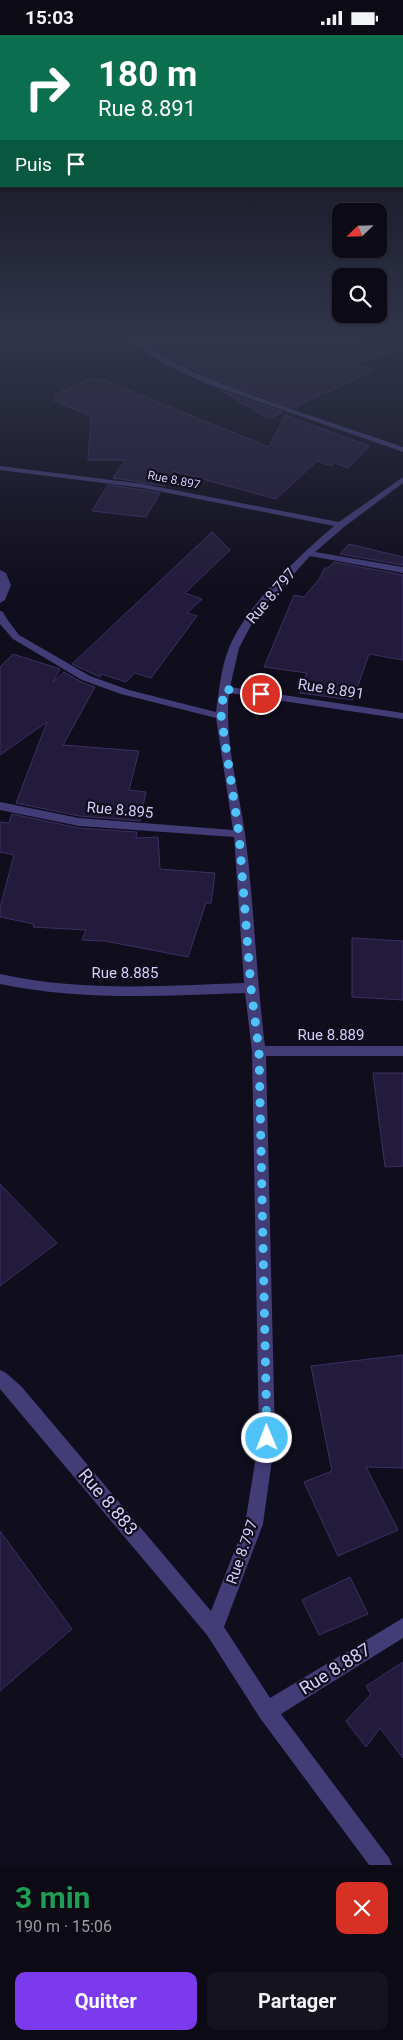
<!DOCTYPE html>
<html lang="fr">
<head>
<meta charset="utf-8">
<style>
  body { margin:0; font-family:Roboto,sans-serif; background:#15131e; color:#f1f3f6; height:100vh; display:flex; flex-direction:column; font-size:19px; white-space:nowrap }
  * { box-sizing:border-box; margin:0 }
  p { font-size:16px; color:#9a9aa0 }
  .icon { flex:none; width:28px; height:28px; fill:none; stroke:currentColor; stroke-width:2; stroke-linecap:round; stroke-linejoin:round }
  .map { position:relative; height:1830px; overflow:hidden }
  .panel { display:flex; flex-direction:column; background:#0c0a15; flex:1 }
  .panel>* { flex:none }
  .hud { position:absolute; left:0px; top:0px; width:404px; height:152px; box-shadow:0 1px 4px #0004,0 0 0 1px #2c2b34; background:#0b6e4f; color:#fff; overflow:hidden }
  .needle { width:32px; rotate:247deg }
  .buttons { position:absolute; left:332px; top:168px; display:grid; gap:10px }
  .buttons a { display:grid; place-items:center; width:55px; height:55px; border-radius:10px; background:#0c0a15; box-shadow:0 1px 4px #0004,0 0 0 1px #2c2b34; font-size:25px }
  .pin { position:absolute; display:grid; place-items:center; width:42px; height:42px; color:#fff; margin:-21px; border:2px solid #fff; border-radius:50%; box-shadow:0 1px 5px #0007 }
  .me { position:absolute; width:55px; margin:-28px; rotate:359deg; stroke-linejoin:round; filter:drop-shadow(0 0 4px #0008) }
  .turn { display:flex; align-items:center; gap:18px; height:105px; padding:0 15px; font-size:22px }
  .turn .icon { width:65px; height:65px; stroke-width:2.5 }
  .turn b { display:block; font-size:35px; line-height:42px }
  .then { display:flex; align-items:center; height:48px; padding:0 15px; background:#0003; gap:10px; font-size:19px }
  .round { display:grid; place-items:center; flex:none; width:52px; height:52px; border-radius:10px; background:#15131e }
  .summary { display:flex; align-items:center; justify-content:space-between; height:85px; padding:0 15px }
  h1 { font-size:30px; font-weight:700; line-height:38px; color:#1e9e55 }
  .button { display:flex; gap:10px; margin-top:auto; padding:10px 15px }
  .button a { flex:1; height:58px; border-radius:10px; background:#7c3aed; color:#fff; font-size:20px; font-weight:700; line-height:58px; text-align:center }
  .button a+a { background:#15131e; color:#f1f3f6 }
  .status { display:flex; justify-content:space-between; align-items:center; height:35px; padding:0 25px; background:#0c0a15; direction:ltr }
  .status svg { height:14px; fill:currentColor }
  .map>svg:first-child { display:block }
</style>
</head>
<body>
<div class="status"><b>15:03</b><svg viewBox="0 0 49 12"><path d="M0 12V9h3v3zM5 12V6h3v6zM10 12V3h3v9zM15 12V0h3v12zM26 1h20v11H26zM47 4h2v5h-2z"/></svg></div>
<div class="map">
<svg width="403" height="1830" viewBox="0 0 403 1830">
  <rect width="100%" height="100%" fill="#100d1c"/>
  <!-- building -->
  <g fill="#231b3b" stroke="#3d2f65">
    <polygon points="134,300 353,300 394,317 354,329 374,335 293,373 230,350 174,325"/>
    <polygon points="93,343 101,344 269,412 285,380 369,411 348,433 335,428 331,431 317,426 276,464 173,436 164,451 113,443 125,425 88,425 91,382 93,382 53,365 61,362 55,359"/>
    <polygon points="222,356 283,377 269,384"/>
    <polygon points="108,450 143,455 160,458 146,482 92,476"/>
    <polygon points="212,497 230,515 185,558 202,564 187,578 197,581 151,643 135,638 126,647 101,639 100,642 72,629"/>
    <polygon points="349,509 403,522 403,530 340,519"/>
    <polygon points="334,527 403,540 403,625 369,619 353,665 300,658 307,638 264,632 294,560 304,562 319,544 325,533 328,533"/>
    <polygon points="13,619 60,634 53,647 64,637 81,647 95,652 63,710 139,716 129,755 146,757 140,786 79,781 16,768 47,687 0,720 0,632"/>
    <polygon points="12,779 79,793 137,797 136,803 158,802 160,834 215,838 211,868 206,868 188,922 105,906 82,905 86,895 33,892 34,889 0,882 0,873 14,820 0,817 0,787 9,788"/>
    <polygon points="352,903 403,906 403,965 352,962"/>
    <polygon points="373,1038 403,1038 403,1131 385,1132"/>
    <polygon points="0,1149 57,1208 0,1251"/>
    <polygon points="403,1320 403,1433 366,1432 398,1495 338,1521 304,1447 332,1436 311,1331"/>
    <polygon points="0,1496 72,1594 0,1656"/>
    <polygon points="350,1542 368,1579 319,1600 302,1565"/>
    <polygon points="403,1627 403,1723 380,1693 366,1712 346,1686 371,1659 366,1651"/>
  </g>
  <g fill="none" stroke-linecap="round" stroke-linejoin="round">
    <!-- street -->
    <g fill="#423c77" fill-rule="evenodd">
      <path d="M119 300C138 300 156 318 173 327 246 362 326 385 403 412V417L205 348 165 329Z"/>
      <path d="M0 431 143 449 339 487 403 442V448L344 492 315 517 403 532V538L310 521 256 581 239 613 230 652 403 678V684L229 658C224 704 238 752 245 798 254 868 256 940 265 1011H403V1021H266L275 1403 263 1489 224 1592 270 1663 403 1583V1603L281 1679 389 1823 392 1830H369L260 1683 207 1600 0 1354V1335L6 1338 21 1351 211 1576 245 1489 259 1403 252 1016 245 958C163 961 81 966 0 949V939C81 957 162 951 244 948L234 802 79 791 0 775V767L79 783 233 795 216 683 121 659 82 645 13 604 0 589V576L3 577 7 584 19 600 90 641 129 655 216 677C219 656 221 632 229 613 247 569 298 522 334 491L143 453 0 435Z"/>
      <polygon points="0,535 6,538 11,550 5,565 0,568"/>
    </g>
  </g>
  <!-- sky -->
  <linearGradient id="sky" x2="0" y2="1"><stop stop-color="#09070f"/><stop offset="0.54" stop-color="#31354b"/><stop offset="1" stop-color="#31354b" stop-opacity="0"/></linearGradient>
  <rect width="403" height="556" fill="url(#sky)"/>
  <g fill="none" stroke-linecap="round" stroke-linejoin="round">
    <!-- route -->
    <polyline stroke="#4fc3f7" stroke-width="9" stroke-dasharray="0 16.2" points="261,659 224,654 221,680 239,799 251,953 259,1016 267,1403"/>
  </g>
  <g text-anchor="middle" stroke-width="4.5" stroke-linejoin="round" paint-order="stroke">
    <!-- far-street labels -->
    <g font-size="12" fill="#d4cdfa" stroke="#100d1c">
      <text transform="translate(174 445) rotate(11)" y="4">Rue 8.897</text>
    </g>
    <!-- street labels -->
    <g font-size="15" fill="#d4cdfa" stroke="#100d1c">
      <text transform="translate(271 561) rotate(-50)" y="5">Rue 8.797</text>
      <text transform="translate(331 654) rotate(9)" y="5">Rue 8.891</text>
      <text transform="translate(120 775) rotate(5)" y="5">Rue 8.895</text>
      <text x="125" y="943">Rue 8.885</text>
      <text x="331" y="1005">Rue 8.889</text>
      <text transform="translate(242 1517) rotate(-71)" y="5">Rue 8.797</text>
    </g>
    <!-- near-street labels -->
    <g font-size="18" fill="#d4cdfa" stroke="#100d1c">
      <text transform="translate(108 1467) rotate(50)" y="6">Rue 8.883</text>
      <text transform="translate(335 1634) rotate(-32)" y="6">Rue 8.887</text>
    </g>
  </g>
</svg>
<div class="buttons">
<a><svg class="needle" viewBox="-14 -14 28 28"><path d="M0-13l5 13h-10z" fill="#e53935"/><path d="M0 13l5-13h-10z" fill="#9a9aa0"/></svg></a>
<a><svg class="icon" aria-label="search" viewBox="0 0 24 24"><circle cx="10" cy="10" r="6"/><path d="M15 15l6 6"/></svg></a>
</div>
<div class="pin" style="left:261px;top:659px;background:#d93025"><svg class="icon" aria-label="arrive" viewBox="0 0 24 24"><path d="M6 21V4h12l-3 4 3 4H6"/></svg></div>
<svg class="me" style="left:267px;top:1403px" viewBox="-20 -20 40 40"><circle r="17" fill="#4fc3f7" stroke="#fff" stroke-width="3"/><path d="M0-11L8 9 0 5-8 9z" fill="#fff"/></svg>
<div class="hud">
<div class="turn"><svg class="icon" aria-label="right" viewBox="0 0 24 24"><path d="M7 20v-9h11M14 6l5 5-5 5"/></svg><div><b>180 m</b>Rue 8.891</div></div>
<div class="then">Puis<svg class="icon" aria-label="arrive" viewBox="0 0 24 24"><path d="M6 21V4h12l-3 4 3 4H6"/></svg></div>
</div>
</div>
<section class="panel">
<div class="summary"><div><h1>3 min</h1><p>190 m · 15:06</p></div><a class="round" style="background:#d93025;color:#fff"><svg class="icon" aria-label="close" viewBox="0 0 24 24"><path d="M6 6l12 12M18 6L6 18"/></svg></a></div>
<div class="button"><a>Quitter</a><a>Partager</a></div>
</section>
</body>
</html>
